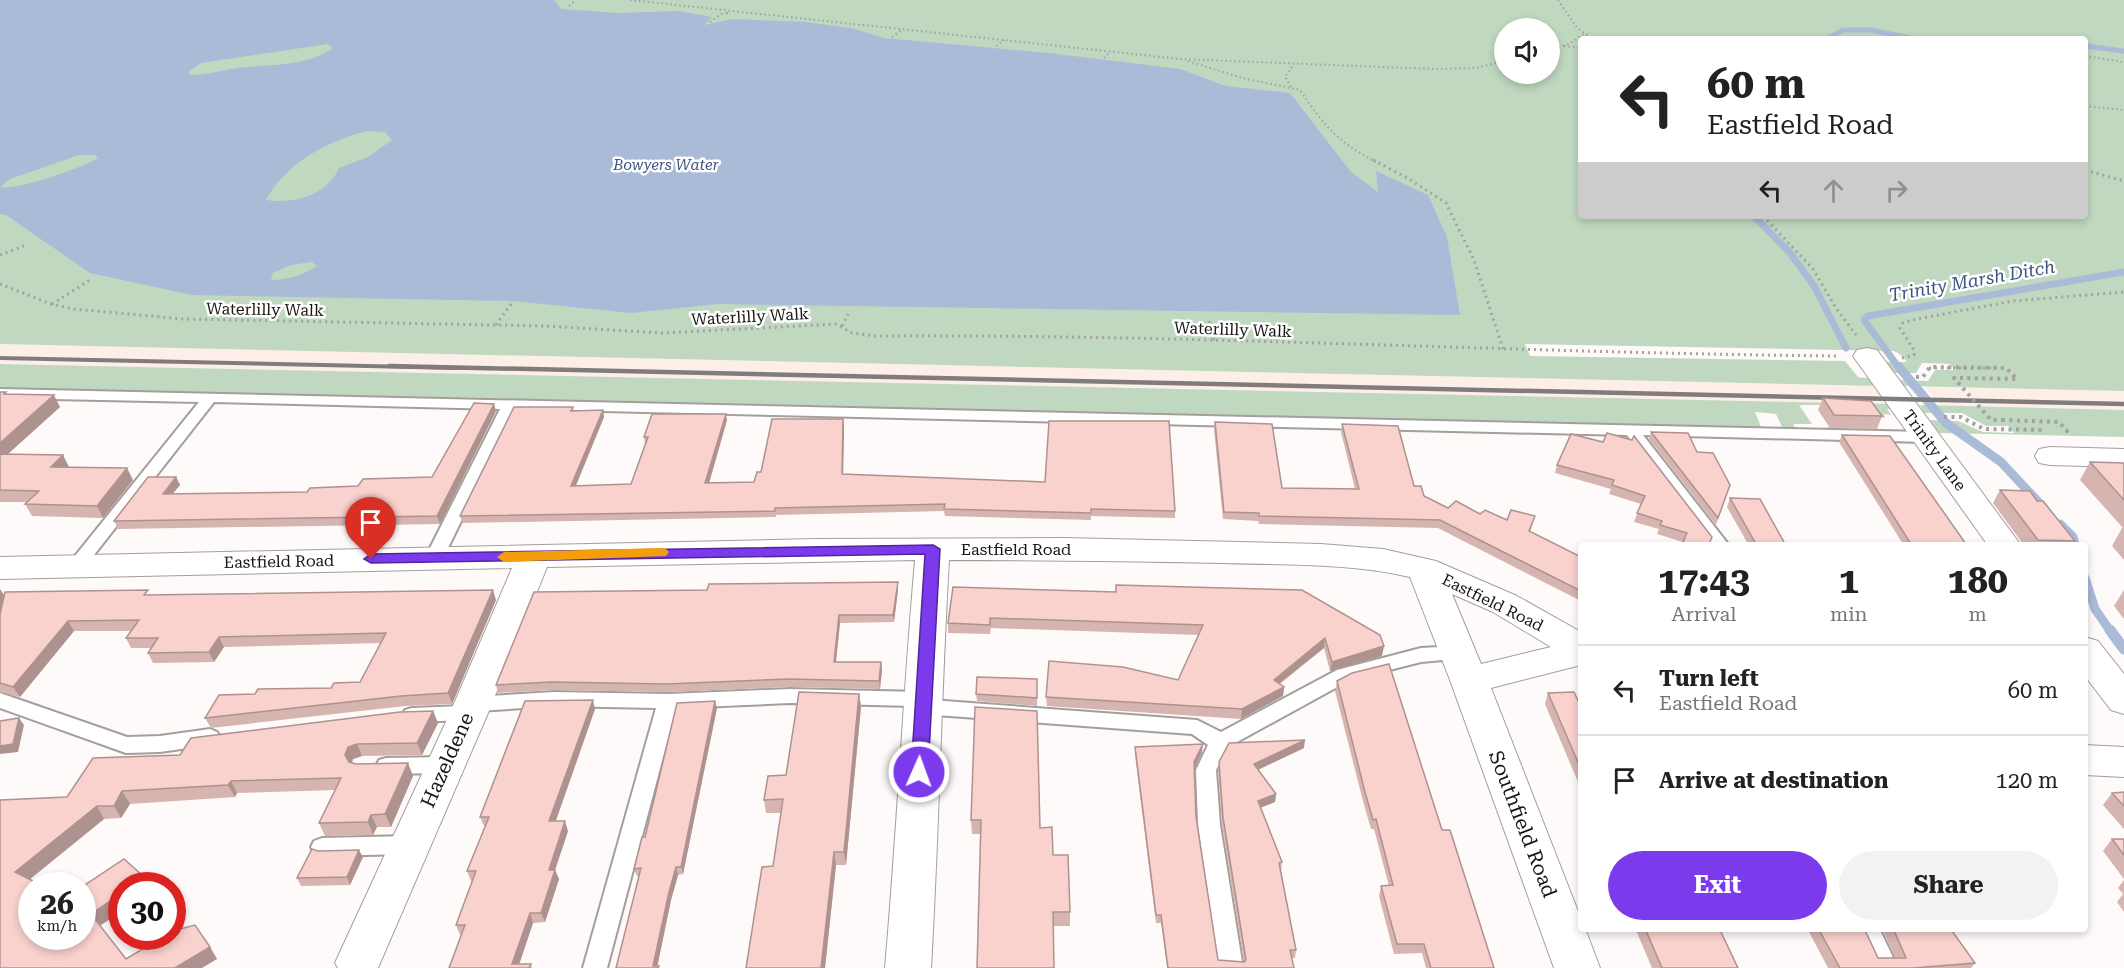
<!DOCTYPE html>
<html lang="en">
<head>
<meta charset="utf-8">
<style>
  body { margin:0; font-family:"Roboto Serif",serif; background:#f2f2f2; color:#222; height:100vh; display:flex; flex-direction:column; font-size:22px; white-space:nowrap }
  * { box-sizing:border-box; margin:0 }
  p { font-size:20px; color:#767676 }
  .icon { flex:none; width:33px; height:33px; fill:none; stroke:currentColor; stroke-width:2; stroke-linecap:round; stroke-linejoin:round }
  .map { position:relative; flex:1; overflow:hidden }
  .side { position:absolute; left:1578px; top:542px; width:510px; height:390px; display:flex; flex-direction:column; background:#fff; border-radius:6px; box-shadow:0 3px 9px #0003 }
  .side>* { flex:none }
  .guide { position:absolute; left:1578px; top:36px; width:510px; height:183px; border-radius:6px; box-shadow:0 3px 9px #0003; background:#fff; color:#222; overflow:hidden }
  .buttons { position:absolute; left:1494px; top:18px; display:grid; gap:12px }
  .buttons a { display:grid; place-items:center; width:66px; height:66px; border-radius:50%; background:#fff; box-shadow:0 3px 9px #0003; font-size:30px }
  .speed { position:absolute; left:18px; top:872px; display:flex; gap:12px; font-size:30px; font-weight:700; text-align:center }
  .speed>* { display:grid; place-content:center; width:78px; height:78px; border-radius:50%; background:#fff; box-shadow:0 3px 9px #0003; line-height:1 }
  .speed small { font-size:15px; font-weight:400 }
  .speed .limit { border:9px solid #d22; background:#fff; color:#111 }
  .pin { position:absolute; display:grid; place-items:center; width:51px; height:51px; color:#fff; margin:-62px -26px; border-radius:50% 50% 50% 0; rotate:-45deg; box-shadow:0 0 6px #0007 }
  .pin .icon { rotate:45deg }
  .me { position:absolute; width:66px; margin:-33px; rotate:2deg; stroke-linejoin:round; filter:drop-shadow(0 0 4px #0008) }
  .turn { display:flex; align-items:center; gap:21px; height:126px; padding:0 30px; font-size:27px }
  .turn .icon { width:78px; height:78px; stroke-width:2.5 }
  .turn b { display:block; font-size:42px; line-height:51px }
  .lanes { display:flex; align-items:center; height:57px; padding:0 30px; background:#0003; justify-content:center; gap:30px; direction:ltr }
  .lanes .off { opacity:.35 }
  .eta { display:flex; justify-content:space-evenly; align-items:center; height:102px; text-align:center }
  .eta b { font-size:36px; font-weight:700; line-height:42px }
  .cta { display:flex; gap:12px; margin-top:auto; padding:12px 30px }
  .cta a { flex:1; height:69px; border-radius:36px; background:#7c3aed; color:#fff; font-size:24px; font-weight:700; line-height:69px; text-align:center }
  .cta a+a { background:#f2f2f2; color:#222 }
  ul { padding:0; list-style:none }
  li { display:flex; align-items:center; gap:18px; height:90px; padding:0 30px; border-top:2px solid #e0e0e0 }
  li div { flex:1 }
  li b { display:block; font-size:22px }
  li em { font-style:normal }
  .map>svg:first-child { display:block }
</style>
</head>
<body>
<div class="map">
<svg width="2124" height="968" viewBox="0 0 2124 968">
  <rect width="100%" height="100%" fill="#fefaf9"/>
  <!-- built -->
  <g fill="#fdeee8">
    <polygon points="0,344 1879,386 1892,405 0,364"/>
    <polygon points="1925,387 2124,391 2124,410 1941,406"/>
  </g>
  <!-- green -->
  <g fill="#bfd8bf" fill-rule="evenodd">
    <path d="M0 0H2124V391L1905 386 1896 380 1928 381 1935 370H1956L1950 364 1922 363 1916 373H1890L1880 362H1907L1901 355 1894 351 1525 344 1530 356 1845 361 1858 377 1873 379 1879 386 0 344ZM1504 28H1550V74H1504ZM1581 39H2085V216H1581Z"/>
    <polygon points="0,364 1889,404 1893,409 1887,409 1891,415 1884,414 1885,418 1872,417 1864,422 1870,431 1829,430 1827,427 1842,428 1826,405 1799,405 1812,424 1793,424 1796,429 1783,429 1776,414 1755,412 1761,427 1744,428 0,388"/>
    <polygon points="1920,405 2124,410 2124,437 1939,433 1930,420 1958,421 1983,432 2014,433 2008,426 1986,426 1962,413 1924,413"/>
  </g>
  <!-- water -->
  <path fill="#aabbd8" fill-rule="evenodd" d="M0 0H554L561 9 618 13 678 11 712 17 704 25 732 19 805 22 851 28 884 38 1049 53 1180 69 1226 86 1290 93 1351 172 1378 192 1376 171 1428 195 1447 237 1460 315 718 304 631 313 513 301 192 295 90 273 6 215 0 214ZM328 44 333 48C307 66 278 64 247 67 228 68 210 75 191 75L188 72 201 63ZM367 131 385 132 392 140 368 157 339 168C327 196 293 204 266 200 286 163 327 141 367 131ZM79 155H95L98 158C82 168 16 191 0 187L10 179ZM312 262 317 266C303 275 288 280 271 280L273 273 291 265Z"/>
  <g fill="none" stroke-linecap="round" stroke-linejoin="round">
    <!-- stream-far3 -->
    <g stroke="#aabbd8" stroke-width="5">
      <polyline points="1827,39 1843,30 1870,30 1916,39"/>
      <polyline points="2085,46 2124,51"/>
    </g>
    <!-- stream-far2 -->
    <g stroke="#aabbd8" stroke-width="7">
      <polyline points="1754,216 1790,253 1814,286 1846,348"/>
      <polyline points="1899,368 1864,320 1868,316 2124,272"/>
    </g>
    <!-- stream-far1 -->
    <g stroke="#aabbd8" stroke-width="9">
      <polyline points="1898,366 1946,423 2001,462 2044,508"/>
      <polyline points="2060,524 2073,537 2075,544"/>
      <polyline points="2085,578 2095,609 2111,632"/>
    </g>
    <!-- stream -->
    <polyline stroke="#aabbd8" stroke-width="11" points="2110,630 2124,649"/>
    <defs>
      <g id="service">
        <polygon points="0,389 1926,432 1934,437 1926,442 1643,435 1728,544 1710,544 1627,435 516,409 443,558 440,562 428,562 425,558 500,409 214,402 83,569 71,569 68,565 71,561 199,402 3,398 0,397"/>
        <polygon points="1458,646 1465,648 1468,653 1465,658 1421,662 1350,680 1228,747 1216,770 1220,825 1243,968 1219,968 1198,825 1196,770 1208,745 1192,734 922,714 915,712 913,706 790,703 676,708 607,968 583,968 656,708 554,706 478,711 476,718 469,720 412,722 405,720 402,715 405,710 412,708 463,706 465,699 472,697 554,692 668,694 790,689 922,692 929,694 931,700 1197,720 1221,732 1337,670 1421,648"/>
        <polygon points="0,693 127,737 160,736 210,729 217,732 220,737 217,742 210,745 160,752 126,753 0,708"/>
        <polygon points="445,757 452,759 455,765 452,771 445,773 386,774 379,772 376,766 379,760 386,758"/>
        <polygon points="409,836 417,839 420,845 417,851 409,854 322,856 314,853 311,847 314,841 322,838"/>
        <polygon points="1856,928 1879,928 1898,968 1874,968"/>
      </g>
      <g id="minor">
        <polygon points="1867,348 1877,350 2020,544 1987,544 1853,356 1857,350"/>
        <polygon points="2050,447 2124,449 2124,467 2050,465 2039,463 2035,456 2039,449"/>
        <path d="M1064 538 1321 544 1383 549 1436 561 1517 596 1581 632V665L1491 688 1581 919V928H1585L1600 968H1554L1450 680 1410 577C1349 563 1286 565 1223 563 1132 561 1041 560 949 560 941 696 939 832 931 968H885C897 832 903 696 915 560L547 567 488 713 378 968H338L335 963 450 713 512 568 0 579V557L815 539ZM1452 594 1493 612 1551 647 1481 664Z"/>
        <polygon points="2085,637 2098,641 2124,674 2124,714 2111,710 2085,676"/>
        <polygon points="2085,745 2124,747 2124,777 2085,775"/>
      </g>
    </defs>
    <!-- service casing -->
    <use href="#service" stroke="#a49e9c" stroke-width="4"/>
    <!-- minor casing -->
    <use href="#minor" stroke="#a49e9c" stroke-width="2"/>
    <!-- path-far2 -->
    <g stroke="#a4a1a0" stroke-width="2" stroke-dasharray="1.5 3" stroke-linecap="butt">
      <polyline points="630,0 1180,59 1434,69 1476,68 1504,61"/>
      <polyline points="1558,0 1577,28 1593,39"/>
      <polyline points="569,6 576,0"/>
      <polyline points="710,22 721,14 729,13 727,13"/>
      <polyline points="892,37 903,29"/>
      <polyline points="996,46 1004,40"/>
      <polyline points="1564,46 1581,48"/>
      <polyline points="1550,50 1569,44 1584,34"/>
      <polyline points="2085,56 2124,62"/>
      <polyline points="1104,58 1110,52"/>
      <path d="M1188 61 1242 78 1300 90C1324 126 1338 142 1376 162"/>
      <polyline points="1291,87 1285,77 1294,64"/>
      <polyline points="2085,106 2124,110"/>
    </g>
    <!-- path-far1 -->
    <g stroke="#a4a1a0" stroke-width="3" stroke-dasharray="2 4" stroke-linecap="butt">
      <polyline points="1373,160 1409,179 1446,203 1474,260 1503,349"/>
      <polyline points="2085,170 2124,181"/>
      <polyline points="1763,216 1813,269 1836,308 1856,335"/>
      <polyline points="0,255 24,246"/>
      <path d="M0 284 51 304 74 309 183 319 545 326 662 333 836 324 852 333 875 336C1196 334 1517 353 1838 356"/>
      <polyline points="52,304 90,280"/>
      <polyline points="1209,321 1214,341"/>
      <polyline points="496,325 513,301"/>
      <polyline points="842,326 848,314"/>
      <polyline points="1902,358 1914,355 1914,350 1900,328 1903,323 1912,320 2013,301 2124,292"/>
      <polyline points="1929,368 2000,368"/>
    </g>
    <!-- path -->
    <g stroke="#a4a1a0" stroke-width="4" stroke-dasharray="3 4.5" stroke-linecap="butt">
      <polyline points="1916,377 1923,377 1930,367 2006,368 2017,379 1963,378"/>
      <polyline points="1944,417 1961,417 1984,429 2045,430"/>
      <polyline points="2002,420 2059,422 2067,431 2064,430"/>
    </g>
    <!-- service -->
    <use href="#service" fill="#fff" fill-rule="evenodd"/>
    <!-- minor -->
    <use href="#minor" fill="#fff" fill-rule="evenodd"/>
    <!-- rail-far1 -->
    <polyline stroke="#7f7c7b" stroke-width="4" points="0,358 458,368"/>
    <!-- rail -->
    <polyline stroke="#7f7c7b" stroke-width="4.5" points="389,366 2124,404"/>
    <!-- path-bridge -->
    <polyline stroke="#a4a1a0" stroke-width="4" stroke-dasharray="3 4.5" stroke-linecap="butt" points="1963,378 1954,378 1991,420 2002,420"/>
  </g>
  <!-- wall -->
  <g fill="#d6b4b0">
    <polygon points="0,392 6,392 7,394 60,407 8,454 133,480 103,518 32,516 25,504 27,502 0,502"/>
    <polygon points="1823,398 1882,416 1877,429 1830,428 1818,410"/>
    <polygon points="573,407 574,411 603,410 604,417 576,486 631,484 645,444 644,437 727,420 709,483 754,482 761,472 844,426 843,474 1175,511 1175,518 1091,516 1091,520 945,516 944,511 776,515 776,517 463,523 460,516"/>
    <polygon points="496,411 440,524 118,529 114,521 176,477 180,485 172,494 307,492 358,486 432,477"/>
    <polygon points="1215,422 1282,488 1355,489 1341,432 1342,424 1424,496 1448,508 1480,514 1507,520 1535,516 1530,532 1581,557 1581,601 1438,528 1259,524 1258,521 1223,519 1214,430"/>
    <polygon points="1651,432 1697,452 1730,485 1716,525 1649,439"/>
    <polygon points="1571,434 1709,544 1682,544 1683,542 1657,534 1659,529 1634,522 1641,504 1609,494 1611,489 1555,473 1557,465"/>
    <polygon points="1842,435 1966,544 1903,544 1839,442"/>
    <polygon points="2090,462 2124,463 2124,560 2112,546 2122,528 2123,528 2080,480"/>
    <polygon points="2000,490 2037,501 2075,541 2073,544 2023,544 1993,503"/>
    <polygon points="1730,498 1785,544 1748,544 1727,507"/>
    <polygon points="0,589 4,595 151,595 496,600 452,704 405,706 211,728 205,718 255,694 331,688 360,682 381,643 224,647 214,662 153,663 148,653 151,648 131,648 126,638 131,631 74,631 20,697 0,692"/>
    <polygon points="898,590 894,622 840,623 836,662 881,662 882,670 880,689 790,687 668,692 554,690 498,693 496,685"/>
    <polygon points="1302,590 1382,656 1330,671 1324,648 1280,684 1284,687 1283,696 1241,719 1047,706 1046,697 1178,680 1199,635 991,628 990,634 948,633 948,623 1116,592"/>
    <polygon points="2124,590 2124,619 2114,606"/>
    <polygon points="1037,679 1037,706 977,701 976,694"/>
    <polygon points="1337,681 1442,830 1494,968 1426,968 1422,953 1394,954 1379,896 1381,886 1389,886 1374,829 1371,829 1363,801 1335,691"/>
    <polygon points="1548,693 1581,707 1581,789 1545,704"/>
    <polygon points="859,694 861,707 846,865 836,865 825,968 746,968 773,866 781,813 766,813 764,800"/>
    <polygon points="975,707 1053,855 1070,912 1070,926 1053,926 980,834 972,834 971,820"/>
    <polygon points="717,708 683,874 678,875 671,900 657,966 659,966 659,968 616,968 639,876 637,876 634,869 645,837"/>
    <polygon points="595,709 556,821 568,831 555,870 559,879 545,922 533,923 519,964 531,964 532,968 449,968 461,935 460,935 456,925 472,881 471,881 467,871 485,826 484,826 480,817"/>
    <polygon points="433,711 438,723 422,755 362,756 353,759 352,763 413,776 391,827 377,827 373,835 325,836 319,823 335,790 237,793 235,797 130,804 121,818 104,819 30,879 32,936 122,911 100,926 126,959 210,947 217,959 0,968 0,800 67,797 180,755"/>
    <polygon points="1135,747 1202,752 1195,768 1196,817 1218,960 1244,962 1222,825 1218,770 1219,762 1304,748 1258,770 1276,794 1275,802 1260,808 1282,862 1281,871 1296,950 1295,958 1291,958 1294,968 1167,968 1161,923 1156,923 1135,755"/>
    <polygon points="2124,792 2124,829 2103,805 2112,793"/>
    <polygon points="2112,839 2124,839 2124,879 2103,851"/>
    <polygon points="318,851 363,857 350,885 301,886 297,878"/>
    <polygon points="2124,880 2124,912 2117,902 2123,894 2118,888"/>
    <polygon points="1635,928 1719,928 1738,968 1652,968"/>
    <polygon points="1807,928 1864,928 1878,958 1895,958 1882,928 1950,928 1975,963 1971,968 1828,968"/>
  </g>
  <!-- shaded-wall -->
  <g fill="#ae9290">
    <polygon points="54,395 60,407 0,461 0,443"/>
    <polygon points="494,404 496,411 440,524 437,516"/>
    <polygon points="603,410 604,417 573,492 571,486"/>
    <polygon points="726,414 727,420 707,490 705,483"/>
    <polygon points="843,419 844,426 843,481 842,474"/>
    <polygon points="63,455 69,467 51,467"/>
    <polygon points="127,468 133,480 103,518 97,506"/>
    <polygon points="176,477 180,485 166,502 163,494"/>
    <polygon points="898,582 898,590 894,622 893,615"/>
    <polygon points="0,589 8,602 0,613"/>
    <polygon points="493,590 496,600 452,704 448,693"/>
    <polygon points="839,615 840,623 835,670 834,662"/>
    <polygon points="68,621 74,631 20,697 13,687"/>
    <polygon points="219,637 224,647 214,662 209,652"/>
    <polygon points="1325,638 1324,648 1272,689 1274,680"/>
    <polygon points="1384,646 1382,656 1330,671 1332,662"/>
    <polygon points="881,662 882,670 880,689 879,681"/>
    <polygon points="1284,687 1283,696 1241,719 1242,709"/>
    <polygon points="859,694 861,707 846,865 844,852"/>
    <polygon points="593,700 595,709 552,831 549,821"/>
    <polygon points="715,701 717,708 683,874 681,867"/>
    <polygon points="433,711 438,723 422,755 417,743"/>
    <polygon points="19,718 24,725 18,752 0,754 0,746"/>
    <polygon points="1305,740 1304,748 1253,772 1254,764"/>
    <polygon points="357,744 362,756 353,759 350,767 345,755 348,747"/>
    <polygon points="1203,744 1202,752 1194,770 1194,762"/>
    <polygon points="408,763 413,776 391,827 385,814"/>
    <polygon points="231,781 237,793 235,797 228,785"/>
    <polygon points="122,791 130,804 121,818 114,806"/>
    <polygon points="1276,794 1275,802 1257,809 1258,801"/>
    <polygon points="97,806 104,819 24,884 15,872"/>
    <polygon points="371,815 377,827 373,835 368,822"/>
    <polygon points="565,821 568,831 555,870 559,879 545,922 541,913 549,870"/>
    <polygon points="359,850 363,857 350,885 347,877"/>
    <polygon points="834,852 836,865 825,968 821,968"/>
    <polygon points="676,867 678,875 671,900 657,968 653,966 669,892"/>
    <polygon points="144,877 149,885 133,885"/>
    <polygon points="122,893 122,911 99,926 91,914"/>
    <polygon points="530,913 533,923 518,968 512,964"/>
    <polygon points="210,947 217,959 202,968 175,968"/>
  </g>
  <!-- building -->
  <g fill="#f9d1cd" stroke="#ae9290" stroke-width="1.5">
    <polygon points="0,392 6,392 4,394 54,395 0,443"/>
    <polygon points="1823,398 1871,401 1882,416 1834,415"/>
    <polygon points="474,403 494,404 437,516 114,521 148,477 176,477 163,494 307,492 310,488 358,486 363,479 432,477"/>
    <polygon points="514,407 573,407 571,411 603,410 571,486 631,484 648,437 644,437 652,414 726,414 705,483 754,482 757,472 761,472 772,419 843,419 842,474 1045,482 1049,421 1169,421 1175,511 1091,509 1091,513 944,509 945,504 775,508 775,511 460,516"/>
    <polygon points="1215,422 1272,424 1282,488 1359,489 1342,424 1398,426 1414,486 1421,486 1424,496 1448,508 1456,501 1480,514 1485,510 1507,520 1511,510 1535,516 1529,531 1581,557 1581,591 1440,520 1259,516 1259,513 1224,512"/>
    <polygon points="1651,432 1688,433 1697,452 1713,453 1730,485 1718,518"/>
    <polygon points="1607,433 1632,440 1634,436 1712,537 1709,544 1690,544 1683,542 1687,533 1660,525 1662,521 1637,513 1645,496 1612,485 1614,480 1557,465 1571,434 1603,442"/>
    <polygon points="1842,435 1890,436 1966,544 1911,544"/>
    <polygon points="0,454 63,455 51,467 127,468 97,506 25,504 39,491 0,490"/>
    <polygon points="2090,462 2124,463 2124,500"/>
    <polygon points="2000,490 2030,491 2037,501 2043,501 2075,541 2038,540"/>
    <polygon points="1730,498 1760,499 1785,544 1756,544"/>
    <polygon points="898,582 893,615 839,615 834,662 881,662 879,681 789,679 666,684 552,682 496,685 534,592 707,590 709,584"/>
    <polygon points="1116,585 1302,590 1380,635 1384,646 1332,662 1325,638 1274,680 1284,687 1242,709 1046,697 1049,661 1123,667 1178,680 1203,625 990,618 990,625 948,623 953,587 1116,592"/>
    <polygon points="148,590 144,595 493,590 448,693 401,696 205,718 219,695 255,694 258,689 331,688 334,683 360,682 386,633 219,637 209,652 148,653 158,638 126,638 139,620 68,621 13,687 0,683 0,614 5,592"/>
    <polygon points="1389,664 1442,830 1450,830 1494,968 1431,968 1424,944 1397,944 1381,886 1393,885 1376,819 1373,820 1365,792 1337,681 1352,673"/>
    <polygon points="977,677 1037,679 1037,698 976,694"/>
    <polygon points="799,692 859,694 844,852 834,852 821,968 746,968 762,867 773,866 783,799 764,800 768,776 786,775"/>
    <polygon points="1574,692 1581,707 1581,769 1548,693"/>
    <polygon points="593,700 549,821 565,821 549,870 555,870 541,913 530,913 512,964 531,964 529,968 449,968 465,925 456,925 476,871 467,871 489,817 480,817 525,701"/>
    <polygon points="715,701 681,867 676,867 669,892 653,966 659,966 658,968 616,968 641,868 634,869 642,837 645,837 677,703"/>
    <polygon points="975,707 1037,711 1040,828 1052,827 1053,855 1068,855 1070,912 1053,912 1054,968 977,968 981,820 971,820"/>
    <polygon points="433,711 417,743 357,744 348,747 345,755 349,762 356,764 408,763 385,814 371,815 368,822 319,823 341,778 231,781 228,785 122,791 114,806 97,806 15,872 41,885 32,885 32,936 82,936 82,887 124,859 144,877 133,885 122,885 122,893 91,914 126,959 164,936 172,936 172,931 195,925 210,947 175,968 0,968 0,800 67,797 93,758 180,755 191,738 400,712"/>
    <polygon points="19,718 13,744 0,746 0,721"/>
    <polygon points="1305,740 1254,764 1276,794 1258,801 1282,862 1279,863 1296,950 1290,950 1294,968 1168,968 1161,915 1156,915 1135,747 1203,744 1194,762 1196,817 1218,960 1244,962 1246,960 1223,817 1219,762 1229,743"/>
    <polygon points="2124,792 2124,806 2112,793"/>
    <polygon points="2112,839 2124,839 2124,855"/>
    <polygon points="312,849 318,851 359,850 347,877 297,878"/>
    <polygon points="1645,928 1719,928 1738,968 1662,968"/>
    <polygon points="1818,928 1864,928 1878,958 1906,958 1893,928 1950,928 1975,963 1913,968 1840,968"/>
  </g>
  <!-- route -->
  <polygon fill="#7c3aed" stroke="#51269a" stroke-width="1.5" points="933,545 940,549 928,772 925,777 919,779 913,777 911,772 925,554 371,563 364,559 371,554"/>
  <!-- slow -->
  <polygon fill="#f59e0b" points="661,548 666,549 669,552 666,556 504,562 497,557 504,552"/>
  <g text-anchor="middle" stroke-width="5" stroke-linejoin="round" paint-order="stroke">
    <!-- far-water labels -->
    <g font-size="15" font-style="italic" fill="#3e547f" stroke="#fff">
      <text x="666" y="170">Bowyers Water</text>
    </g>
    <!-- street labels -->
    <g font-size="16" fill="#171514" stroke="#fff">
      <text transform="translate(265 309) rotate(1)" y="6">Waterlilly Walk</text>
      <text transform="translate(750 316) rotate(-3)" y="6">Waterlilly Walk</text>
      <text transform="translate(1233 329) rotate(2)" y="6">Waterlilly Walk</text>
      <text transform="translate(1935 450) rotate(54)" y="6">Trinity Lane</text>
      <text x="1016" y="555">Eastfield Road</text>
      <text transform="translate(279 561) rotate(-1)" y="6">Eastfield Road</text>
      <text transform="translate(1493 602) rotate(26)" y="6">Eastfield Road</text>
    </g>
    <!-- water labels -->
    <g font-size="18" font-style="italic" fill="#3e547f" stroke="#fff">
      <text transform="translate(1972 281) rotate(-10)" y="6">Trinity Marsh Ditch</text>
    </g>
    <!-- near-street labels -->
    <g font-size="20" fill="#171514" stroke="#fff">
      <text transform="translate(447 760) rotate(-66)" y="7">Hazeldene</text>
      <text transform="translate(1523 824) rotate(69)" y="7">Southfield Road</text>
    </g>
  </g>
</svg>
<div class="buttons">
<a><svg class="icon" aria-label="sound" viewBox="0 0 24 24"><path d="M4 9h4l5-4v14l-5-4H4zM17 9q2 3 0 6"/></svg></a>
</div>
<div class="speed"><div>26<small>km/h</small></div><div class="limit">30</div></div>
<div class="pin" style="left:371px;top:559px;background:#d93025"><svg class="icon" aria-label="arrive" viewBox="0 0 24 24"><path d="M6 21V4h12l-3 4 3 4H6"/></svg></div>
<svg class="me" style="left:919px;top:772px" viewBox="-20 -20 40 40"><circle r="17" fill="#7c3aed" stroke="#fff" stroke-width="3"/><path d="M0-11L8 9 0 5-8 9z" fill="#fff"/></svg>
<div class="guide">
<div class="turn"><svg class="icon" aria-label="left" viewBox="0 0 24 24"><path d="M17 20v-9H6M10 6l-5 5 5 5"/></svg><div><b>60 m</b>Eastfield Road</div></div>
<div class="lanes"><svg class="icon" aria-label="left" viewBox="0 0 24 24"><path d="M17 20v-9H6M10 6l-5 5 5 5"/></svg><svg class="icon off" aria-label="ahead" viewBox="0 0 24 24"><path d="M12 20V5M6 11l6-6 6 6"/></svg><svg class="icon off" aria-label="right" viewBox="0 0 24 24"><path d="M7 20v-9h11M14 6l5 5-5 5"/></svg></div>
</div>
<section class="side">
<div class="eta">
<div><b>17:43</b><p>Arrival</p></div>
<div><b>1</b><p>min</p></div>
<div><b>180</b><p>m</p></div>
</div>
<ul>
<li><svg class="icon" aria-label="left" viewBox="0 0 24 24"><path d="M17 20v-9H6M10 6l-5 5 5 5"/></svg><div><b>Turn left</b><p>Eastfield Road</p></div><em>60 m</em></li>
<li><svg class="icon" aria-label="arrive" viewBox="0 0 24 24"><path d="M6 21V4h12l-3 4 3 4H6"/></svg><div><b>Arrive at destination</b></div><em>120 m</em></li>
</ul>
<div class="cta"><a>Exit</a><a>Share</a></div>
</section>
</div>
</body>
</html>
